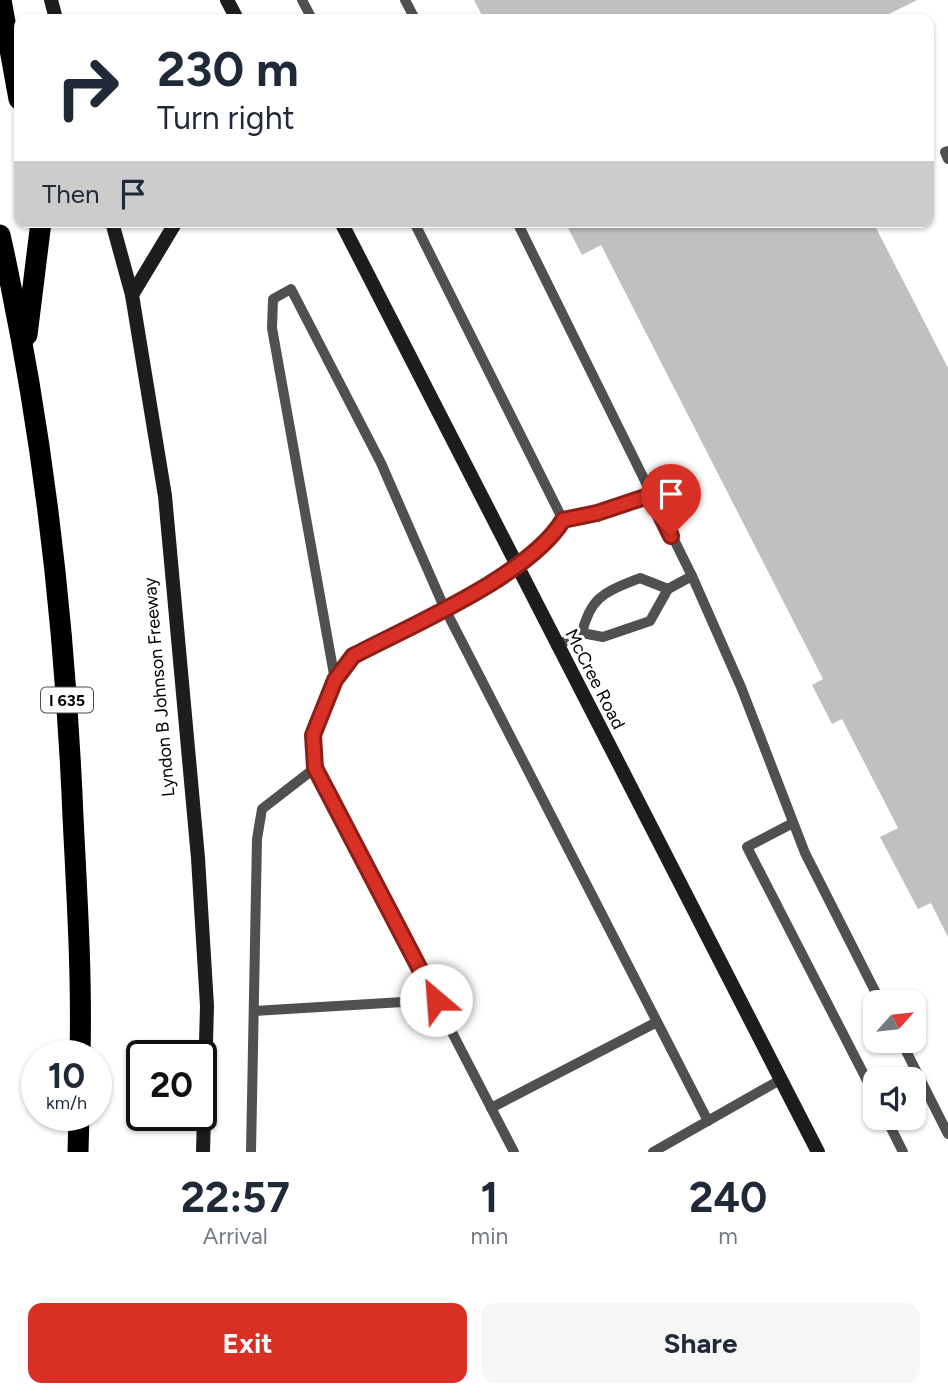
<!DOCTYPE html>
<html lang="en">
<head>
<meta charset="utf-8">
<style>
  body { margin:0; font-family:Figtree,sans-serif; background:#f6f6f7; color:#1f2937; height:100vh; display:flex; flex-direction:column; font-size:26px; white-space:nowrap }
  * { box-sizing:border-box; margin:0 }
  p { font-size:23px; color:#747a83 }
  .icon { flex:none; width:38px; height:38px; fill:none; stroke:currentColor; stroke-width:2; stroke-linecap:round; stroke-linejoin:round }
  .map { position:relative; height:1152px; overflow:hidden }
  .panel { display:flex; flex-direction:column; background:#fff; flex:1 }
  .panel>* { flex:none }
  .top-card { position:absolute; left:14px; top:14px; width:920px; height:214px; border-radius:14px; box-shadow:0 2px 5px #0004; background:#fff; color:#1f2937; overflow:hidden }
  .needle { width:46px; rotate:63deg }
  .fabs { position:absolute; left:863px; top:990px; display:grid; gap:14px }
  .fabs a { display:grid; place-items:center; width:63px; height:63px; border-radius:14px; background:#fff; box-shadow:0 2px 5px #0004; font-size:35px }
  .speed { position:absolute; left:21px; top:1040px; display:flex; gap:14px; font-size:35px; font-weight:700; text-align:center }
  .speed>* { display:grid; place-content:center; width:91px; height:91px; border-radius:50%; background:#fff; box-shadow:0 2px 5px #0004; line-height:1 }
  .speed small { font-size:18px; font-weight:400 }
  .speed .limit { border:4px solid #111; border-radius:10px; background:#fff; color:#111 }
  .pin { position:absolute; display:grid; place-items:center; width:60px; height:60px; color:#fff; margin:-72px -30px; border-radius:50% 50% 50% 0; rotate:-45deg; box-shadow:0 0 7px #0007 }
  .pin .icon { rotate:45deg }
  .me { position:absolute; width:77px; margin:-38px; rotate:333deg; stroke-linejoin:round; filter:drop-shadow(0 0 5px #0008) }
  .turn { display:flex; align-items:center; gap:24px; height:147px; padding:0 28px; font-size:32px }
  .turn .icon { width:91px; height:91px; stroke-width:2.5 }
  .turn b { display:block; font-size:49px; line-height:60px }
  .then { display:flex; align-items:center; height:66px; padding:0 28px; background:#0003; gap:14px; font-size:26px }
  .eta { display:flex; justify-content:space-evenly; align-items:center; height:119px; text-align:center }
  .eta b { font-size:42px; font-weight:700; line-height:49px }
  .primary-button { display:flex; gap:14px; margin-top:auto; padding:14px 28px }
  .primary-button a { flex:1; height:80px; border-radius:14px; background:#d93025; color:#fff; font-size:28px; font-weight:700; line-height:80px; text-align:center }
  .primary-button a+a { background:#f6f6f7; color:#1f2937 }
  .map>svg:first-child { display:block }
</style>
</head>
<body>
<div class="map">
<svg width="948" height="1152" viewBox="0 0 948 1152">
  <rect width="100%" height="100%" fill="#fff"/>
  <!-- building -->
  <g fill="#c0c0c0">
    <polygon points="474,0 917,0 879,19 484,19"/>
    <polygon points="565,222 873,222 948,368 948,937 931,903 918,909 880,837 898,828 842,719 832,724 812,685 823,679 601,245 582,255"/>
  </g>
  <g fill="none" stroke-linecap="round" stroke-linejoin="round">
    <!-- lane -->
    <g stroke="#505050" stroke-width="10">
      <polyline points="302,0 312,19"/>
      <polyline points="405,0 415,19"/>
      <polyline points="948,151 945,152 948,159"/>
      <path d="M414 222 563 520C530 575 412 625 353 656L335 680 312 735 315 768 514 1152"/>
      <polyline points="517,222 692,576 741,687 805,853 881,1003"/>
      <polyline points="563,520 597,513 651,495"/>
      <path d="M582 633C591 595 606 592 640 578L668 589"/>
      <polyline points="556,646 582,633 603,637 650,621 668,589 692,576"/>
      <polyline points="335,680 272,328 273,299 291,289 381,463 444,607 708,1121"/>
      <polyline points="793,823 747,847 875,1096"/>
      <polyline points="254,1011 436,1000"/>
      <polyline points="901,1041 948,1134"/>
      <polyline points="491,1108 657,1022"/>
      <polyline points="886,1118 903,1152"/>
      <polyline points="251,1152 257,839 262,809 315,768"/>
      <polyline points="653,1152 780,1080"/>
    </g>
    <!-- secondary -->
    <g stroke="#1d1d1d" stroke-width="14">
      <polyline points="51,0 56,19"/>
      <polyline points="227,0 237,19"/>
      <polyline points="112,222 132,295 165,496 198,858 207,1006 203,1152"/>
      <polyline points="341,222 818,1152"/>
      <polyline points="132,295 176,222"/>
    </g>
    <!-- highway -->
    <g stroke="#000" stroke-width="21">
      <polyline points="1,0 19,99"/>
      <path d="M0 235C43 426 65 621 73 817 77 897 82 976 80 1055"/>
      <polyline points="27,335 41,222"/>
      <polyline points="78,1152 79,1115"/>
    </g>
  </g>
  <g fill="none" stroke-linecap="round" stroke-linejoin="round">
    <defs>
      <path id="route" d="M436 1000 315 768 313 735 335 680 353 656C412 625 530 575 563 520L597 513 651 495 671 536"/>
    </defs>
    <!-- route casing -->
    <use href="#route" stroke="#8d1f18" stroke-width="18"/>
    <!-- route -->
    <use href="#route" stroke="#d93025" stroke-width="12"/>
  </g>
  <g text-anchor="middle" stroke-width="6" stroke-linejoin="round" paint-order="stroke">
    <!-- shield labels -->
    <rect fill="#fff" stroke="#4c4c4c" stroke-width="2" x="41" y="687.5" width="52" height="25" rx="5"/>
    <g font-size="16" font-weight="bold" fill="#000">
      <text x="67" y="706">I 635</text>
    </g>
    <!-- street labels -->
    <g font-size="18" fill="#000" stroke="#fff">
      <text transform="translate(595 679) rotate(63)" y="6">McCree Road</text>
      <text transform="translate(159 687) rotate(-95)" y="6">Lyndon B Johnson Freeway</text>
    </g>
  </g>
</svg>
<div class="fabs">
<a><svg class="needle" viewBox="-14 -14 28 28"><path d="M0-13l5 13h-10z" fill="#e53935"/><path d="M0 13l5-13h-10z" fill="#747a83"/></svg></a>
<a><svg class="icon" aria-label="sound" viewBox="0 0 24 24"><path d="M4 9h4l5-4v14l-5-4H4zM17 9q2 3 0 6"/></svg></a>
</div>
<div class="speed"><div>10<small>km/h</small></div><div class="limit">20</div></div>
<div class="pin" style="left:671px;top:536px;background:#d93025"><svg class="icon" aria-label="arrive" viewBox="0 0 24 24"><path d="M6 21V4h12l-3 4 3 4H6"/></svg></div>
<svg class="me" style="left:436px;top:1000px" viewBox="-20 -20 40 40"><circle r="19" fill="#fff"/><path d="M0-13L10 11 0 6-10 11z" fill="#d93025"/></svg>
<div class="top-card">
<div class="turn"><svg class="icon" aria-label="right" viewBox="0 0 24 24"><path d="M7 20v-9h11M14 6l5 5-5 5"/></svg><div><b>230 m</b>Turn right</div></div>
<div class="then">Then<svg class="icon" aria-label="arrive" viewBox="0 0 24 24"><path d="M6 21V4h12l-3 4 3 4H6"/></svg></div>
</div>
</div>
<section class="panel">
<div class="eta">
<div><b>22:57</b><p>Arrival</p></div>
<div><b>1</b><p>min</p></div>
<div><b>240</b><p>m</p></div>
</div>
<div class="primary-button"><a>Exit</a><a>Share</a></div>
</section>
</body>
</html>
